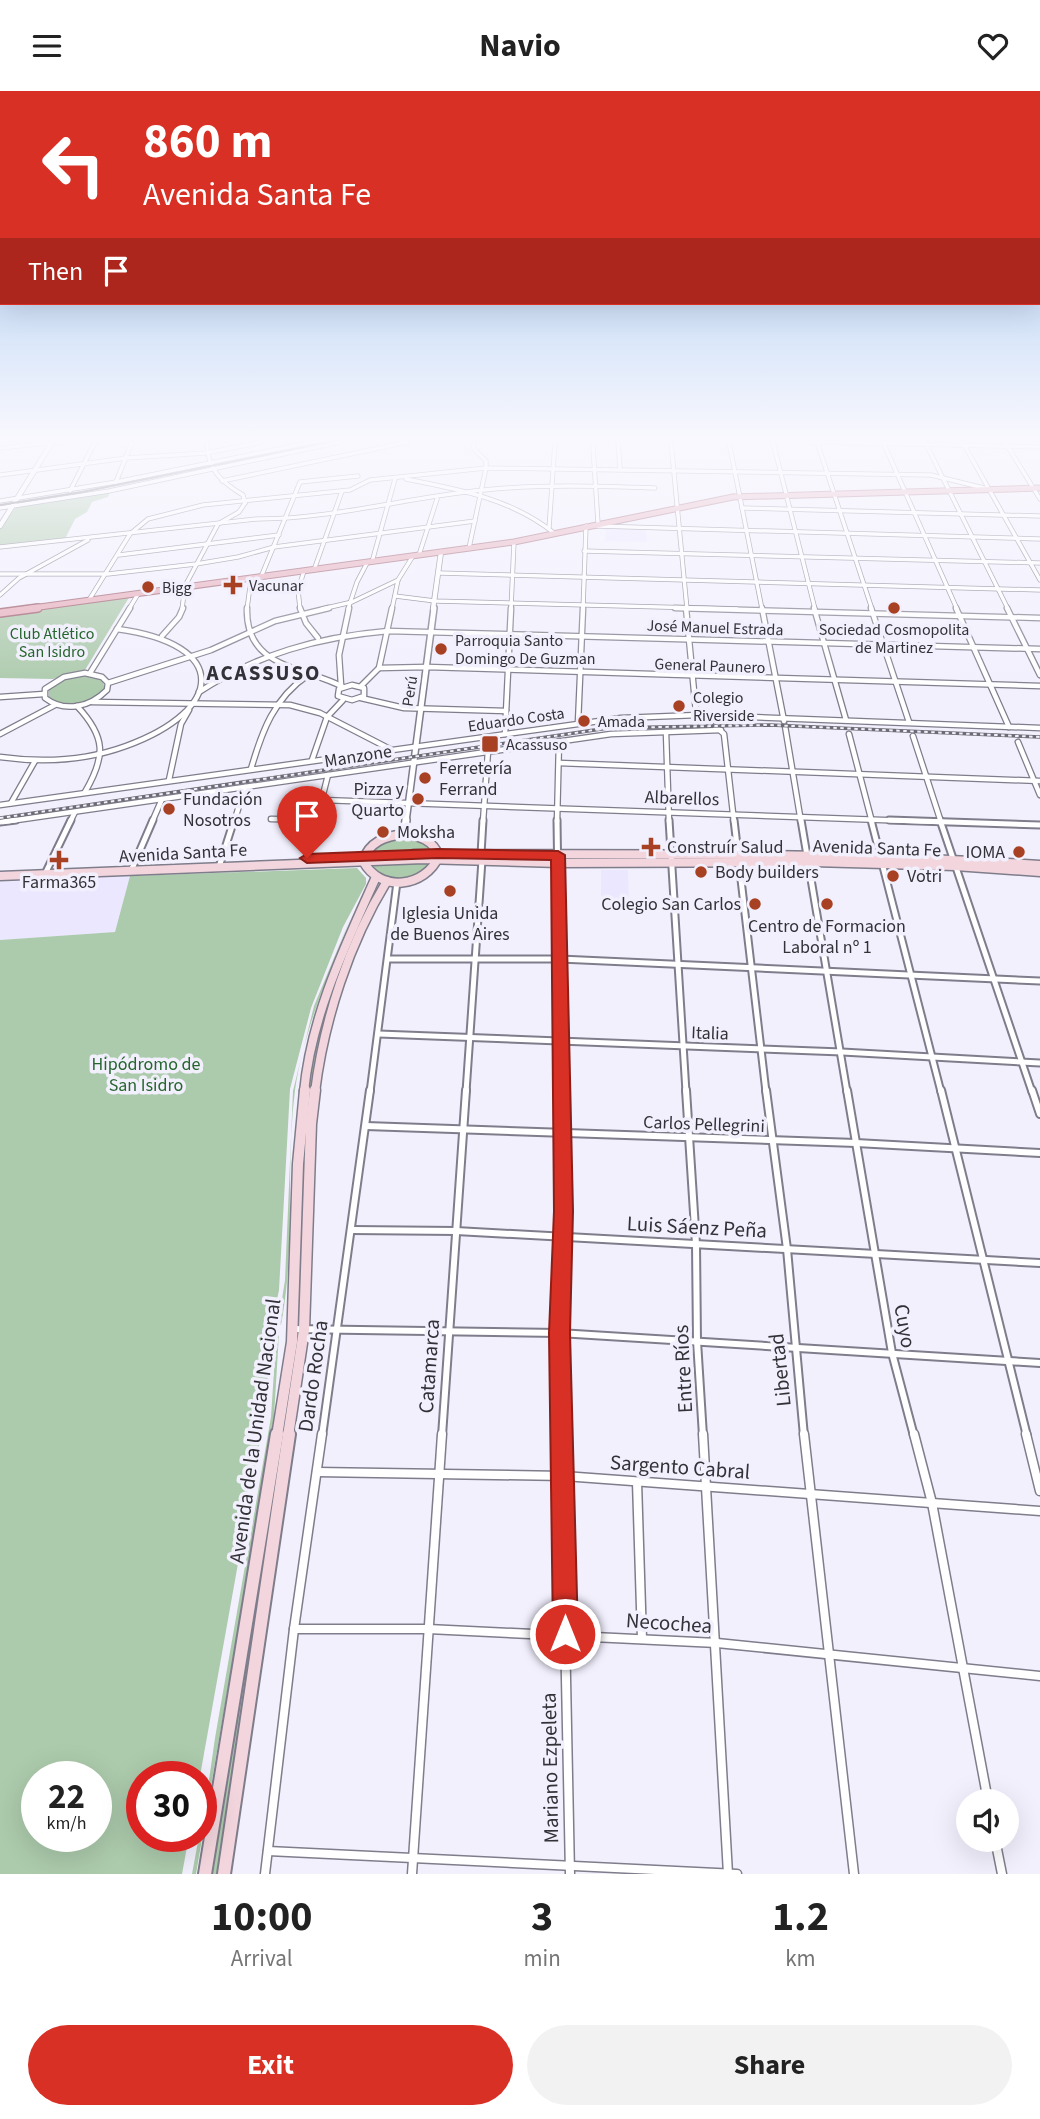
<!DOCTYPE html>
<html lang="en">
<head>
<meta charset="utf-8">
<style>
  body { margin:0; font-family:"Source Sans 3",sans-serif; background:#f2f2f2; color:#222; height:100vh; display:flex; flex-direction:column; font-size:26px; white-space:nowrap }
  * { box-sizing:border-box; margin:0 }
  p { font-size:23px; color:#767676 }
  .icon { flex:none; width:38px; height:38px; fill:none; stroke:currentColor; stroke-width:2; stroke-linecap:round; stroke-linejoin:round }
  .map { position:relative; height:1783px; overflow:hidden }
  .sheet { display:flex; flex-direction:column; background:#fff; flex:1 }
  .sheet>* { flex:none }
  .hud { position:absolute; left:0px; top:0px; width:1041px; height:214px; box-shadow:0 7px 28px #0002; background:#d93025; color:#fff; overflow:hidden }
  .tools { position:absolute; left:956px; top:1698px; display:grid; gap:14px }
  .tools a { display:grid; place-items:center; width:63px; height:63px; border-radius:50%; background:#fff; box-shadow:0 7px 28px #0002; font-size:35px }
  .speed { position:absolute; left:21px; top:1670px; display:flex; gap:14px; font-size:35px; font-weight:700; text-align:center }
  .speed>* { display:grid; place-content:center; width:91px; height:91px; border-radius:50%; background:#fff; box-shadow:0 7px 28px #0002; line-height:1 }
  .speed small { font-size:18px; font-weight:400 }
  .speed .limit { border:10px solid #d22; background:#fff; color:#111 }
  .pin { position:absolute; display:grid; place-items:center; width:60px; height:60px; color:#fff; margin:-72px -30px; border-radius:50% 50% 50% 0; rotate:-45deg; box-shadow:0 0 7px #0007 }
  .pin .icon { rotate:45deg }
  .me { position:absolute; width:77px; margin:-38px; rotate:0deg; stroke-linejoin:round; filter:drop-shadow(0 0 5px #0008) }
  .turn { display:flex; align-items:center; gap:24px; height:147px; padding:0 28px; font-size:32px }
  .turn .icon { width:91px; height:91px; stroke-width:2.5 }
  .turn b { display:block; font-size:49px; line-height:60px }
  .then { display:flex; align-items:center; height:66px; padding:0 28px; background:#0003; gap:14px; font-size:26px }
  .eta { display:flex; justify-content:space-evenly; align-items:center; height:119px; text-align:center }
  .eta b { font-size:42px; font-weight:700; line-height:49px }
  .action { display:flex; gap:14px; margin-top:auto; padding:14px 28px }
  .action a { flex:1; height:80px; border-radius:42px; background:#d93025; color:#fff; font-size:28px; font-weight:700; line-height:80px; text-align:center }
  .action a+a { background:#f2f2f2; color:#222 }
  header { display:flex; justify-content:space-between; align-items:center; height:91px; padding:0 28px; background:#fff; font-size:32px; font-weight:700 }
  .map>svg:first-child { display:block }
</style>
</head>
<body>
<header><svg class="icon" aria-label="menu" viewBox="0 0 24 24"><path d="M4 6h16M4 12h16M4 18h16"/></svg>Navio<svg class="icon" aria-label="heart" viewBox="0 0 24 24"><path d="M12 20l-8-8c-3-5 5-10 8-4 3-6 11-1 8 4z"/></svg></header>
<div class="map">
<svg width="1040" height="1783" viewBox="0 0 1040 1783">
  <rect width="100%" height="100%" fill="#f2f0fd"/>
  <!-- built -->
  <g fill="#ebe7ff">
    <polygon points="207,375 208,378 19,412 20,409"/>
    <polygon points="606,438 646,439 647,451 605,450"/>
    <polygon points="601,779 628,779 629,815 601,814"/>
    <polygon points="130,785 115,841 0,849 0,791"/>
  </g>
  <!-- green -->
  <g fill="#accaac" fill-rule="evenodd">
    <polygon points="110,401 108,406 92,411 87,421 75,428 64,450 0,456 0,438 16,416"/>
    <polygon points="130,505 85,579 53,588 0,587 0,523"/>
    <path d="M87 584 101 588 105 596C96 614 64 619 49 607V598L60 589Z"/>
    <path d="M417 746 431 760 374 762C381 744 400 747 417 746Z"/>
    <path d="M428 771C420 792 398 788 380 785L371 772Z"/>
    <path d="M357 777 366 787V793L343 836 311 917 290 998 279 1199 270 1243 266 1316 200 1685H142V1745H189L182 1783H0V849L115 841 130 785ZM96 1685V1745H37V1685Z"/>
    <polygon points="371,805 374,805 322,943 302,1222 299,1222 300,1114 308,990 326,913"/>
    <path d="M351 826C329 882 304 938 295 999 285 1077 296 1156 281 1234H278L285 1189 293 1000 314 915Z"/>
    <polygon points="279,1242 274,1326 196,1783 192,1783 199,1745 201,1745 215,1647 271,1326 276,1249"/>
    <polygon points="296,1254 219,1783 210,1783"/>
  </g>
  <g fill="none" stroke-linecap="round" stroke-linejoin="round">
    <defs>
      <g id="minor-far4">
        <path d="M207 351C207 378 221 391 243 404L245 412"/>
        <polyline points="595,351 593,356 598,432"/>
        <polyline points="618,351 620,377"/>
        <polyline points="671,351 687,518"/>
        <polyline points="729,351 762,518"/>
        <polyline points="773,351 815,518"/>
        <polyline points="812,351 1040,356"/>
        <polyline points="817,351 872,518"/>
        <polyline points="883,351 957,518"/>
        <polyline points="925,351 1008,518"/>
        <polyline points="1005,351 1040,408"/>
        <polyline points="56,352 61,351"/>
        <polyline points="963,352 1040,489"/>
        <polyline points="0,357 47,352"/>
        <polyline points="0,384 126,367 206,362 262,351"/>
        <path d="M406 388C458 398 512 408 554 442"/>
        <polyline points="222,390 408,351"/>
        <polyline points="116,391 132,351"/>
        <polyline points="70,400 95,351"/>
        <polyline points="0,410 116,391 313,351"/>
        <polyline points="0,417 109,400 340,351"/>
        <polyline points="742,417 1040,425"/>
        <polyline points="597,435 1040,448"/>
        <polyline points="549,437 555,351"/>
        <path d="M0 456 257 428C334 428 408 406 484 399 541 393 598 395 655 397"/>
        <polyline points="469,457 486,377 486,370 474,358 474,351"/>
        <polyline points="584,460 1040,472"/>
        <polyline points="119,464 279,444"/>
        <polyline points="419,464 437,408"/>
        <polyline points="372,471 395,388"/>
        <polyline points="314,479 342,400"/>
        <polyline points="439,482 1040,499"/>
        <polyline points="0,483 108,483 196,473 238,466 274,456 475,430"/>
        <polyline points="261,486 300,391 358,385"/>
        <polyline points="0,504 19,487 88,449"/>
        <polyline points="395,505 435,510 737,518"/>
        <polyline points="89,509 130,443 148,428 203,414 350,399 370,389 486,377 931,384 988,398"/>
        <polyline points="129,518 138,503"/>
        <polyline points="182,518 185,495 218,433 239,421 245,412"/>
        <polyline points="247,518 251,488"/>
        <polyline points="300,518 298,499 304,480"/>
        <polyline points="322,518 352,511 398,489"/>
        <polyline points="348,518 357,491 367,472"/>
        <polyline points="392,518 398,489 413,465"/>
        <polyline points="511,518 514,451"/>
        <polyline points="583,518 586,435"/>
      </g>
      <g id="minor-far3">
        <path d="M247 517C245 578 304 575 343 596"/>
        <polyline points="300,517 306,532 318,547"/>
        <polyline points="675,517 1040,527"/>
        <polyline points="686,517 696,621 707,630"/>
        <polyline points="762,517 784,630"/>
        <polyline points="814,517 846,629"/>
        <polyline points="871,517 909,631"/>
        <polyline points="956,517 1009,636"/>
        <polyline points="1007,517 1040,584"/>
        <polyline points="162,545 179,526 183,517"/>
        <polyline points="379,577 427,576 1040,595"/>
        <path d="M85 582 102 586 108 592 107 599C90 616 65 622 45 607V598L64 586Z"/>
        <polyline points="90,582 130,517"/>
        <polyline points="108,592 211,559 275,530 329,517"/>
        <polyline points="341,594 339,564 349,517"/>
        <polygon points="352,594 364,597 364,605 352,609 338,605 339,598"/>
        <polyline points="361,595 379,577 392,517"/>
        <path d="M199 601C258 563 318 546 388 540L1040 558"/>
        <polyline points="0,606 44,603"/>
        <polyline points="361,607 404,617 506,620"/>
        <polyline points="92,611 290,614 320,622 390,658"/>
        <path d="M77 615C106 646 106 665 85 701"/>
        <polyline points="578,632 583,517"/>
        <polyline points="715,635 724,643 734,731"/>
        <polyline points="785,635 801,731"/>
        <polyline points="666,641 669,731"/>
        <polyline points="0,643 55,614"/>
        <polyline points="505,643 511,517"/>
        <polyline points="849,643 872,731"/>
        <polyline points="913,645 941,731"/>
        <polyline points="1018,651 1040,704"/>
        <path d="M0 666C43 672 85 670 126 655 225 619 231 553 117 538"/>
        <polyline points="312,669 327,626 343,609"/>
        <polyline points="559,672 1040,690"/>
        <path d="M251 678C262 640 274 607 308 584"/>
        <polyline points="169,689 181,633 189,619"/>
        <polyline points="322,709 939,731"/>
        <polyline points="11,712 35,670"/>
        <polyline points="0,714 621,627 698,624 1040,637"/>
        <polyline points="271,728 317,729"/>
        <polyline points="3,731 611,643 721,639"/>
        <polyline points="70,731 75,721"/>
        <polyline points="152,731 162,708"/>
        <polyline points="234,731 245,696"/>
        <polyline points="316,731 328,684"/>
        <polyline points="483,731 488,660"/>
        <polyline points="557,731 559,650"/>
      </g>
      <g id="minor-far2">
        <polyline points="306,729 317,729"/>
        <polyline points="557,729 561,1001"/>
        <polyline points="669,729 686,1001"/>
        <polyline points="734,729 766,1001"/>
        <polyline points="801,729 847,1001"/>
        <polyline points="871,729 941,1001"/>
        <polyline points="889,729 1040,734"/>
        <polyline points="940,729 1032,1001"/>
        <polyline points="0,731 16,729"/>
        <polyline points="481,763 483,729"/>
        <polyline points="307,767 317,729"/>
        <polyline points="219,776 234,729"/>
        <polyline points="131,780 153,729"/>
        <polyline points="45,783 71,729"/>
        <polyline points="389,868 560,868 1040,890"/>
        <polyline points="379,943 842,961 1040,972"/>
        <polyline points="370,1001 397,791"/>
        <polyline points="466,1001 482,769"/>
      </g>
      <g id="minor-far1">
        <polyline points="561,999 561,1345"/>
        <polyline points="686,999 696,1153 697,1250 703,1345"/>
        <polyline points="766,999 787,1158 804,1345"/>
        <polyline points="847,999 892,1262 914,1345"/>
        <polyline points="941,999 1027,1345"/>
        <polyline points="1032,999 1040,1023"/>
        <polyline points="366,1035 856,1052 1040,1062"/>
        <polyline points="352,1139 456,1140 1040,1172"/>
        <polyline points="293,1238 559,1242 1040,1272"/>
        <polyline points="322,1345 370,999"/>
        <polyline points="442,1345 466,999"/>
      </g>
      <g id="minor">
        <polyline points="561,1343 570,1783"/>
        <polyline points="703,1343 728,1783"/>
        <polyline points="804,1343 854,1783"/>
        <polyline points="914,1343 932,1412 988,1710"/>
        <polyline points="1026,1343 1040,1400"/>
        <polyline points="317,1381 564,1385 1040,1420"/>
        <polyline points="637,1391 642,1548"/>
        <polyline points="294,1538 428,1538 717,1552 1040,1585"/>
        <polyline points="995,1748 1002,1783"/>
        <polyline points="268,1760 737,1783"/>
        <polyline points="265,1783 294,1538 322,1343"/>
        <polyline points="412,1783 442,1343"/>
      </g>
      <g id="tertiary-far2">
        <polyline points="0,435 51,353"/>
        <polyline points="433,518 441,461"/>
      </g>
      <polyline id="tertiary-far1" points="406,731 434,517"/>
      <polyline id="tertiary" points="404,743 406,729"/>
      <g id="secondary-far2">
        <path d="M404 743C420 745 433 749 439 765 425 797 380 802 363 770 369 751 385 745 404 743Z"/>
        <path d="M413 763C622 764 831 760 1040 774"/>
        <polyline points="0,785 423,768 558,772 813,771 955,775 1040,781"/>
        <path d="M304 1001C311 925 345 855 376 786"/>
        <path d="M315 1001C324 929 349 852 387 790"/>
      </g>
      <g id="secondary-far1">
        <polyline points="277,1345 292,1251 298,1073 305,999"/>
        <polyline points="288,1345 304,1239 311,1033 315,999"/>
      </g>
      <g id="secondary">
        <polyline points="205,1783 277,1343"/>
        <polyline points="224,1783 289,1343"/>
      </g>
      <polyline id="primary-far1" points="25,518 514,451 733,406 1040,397"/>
      <polyline id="primary" points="0,522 38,517"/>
    </defs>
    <!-- minor-far4 casing -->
    <use href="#minor-far4" stroke="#7f7d8b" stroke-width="5"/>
    <!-- minor-far3 casing -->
    <use href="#minor-far3" stroke="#7f7d8b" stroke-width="7"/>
    <!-- minor-far2 casing -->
    <use href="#minor-far2" stroke="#7f7d8b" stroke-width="9"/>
    <!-- minor-far1 casing -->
    <use href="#minor-far1" stroke="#7f7d8b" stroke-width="10"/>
    <!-- minor casing -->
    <use href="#minor" stroke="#7f7d8b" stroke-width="11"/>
    <!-- tertiary-far2 casing -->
    <use href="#tertiary-far2" stroke="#7f7d8b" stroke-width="6"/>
    <!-- tertiary-far1 casing -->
    <use href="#tertiary-far1" stroke="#7f7d8b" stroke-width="8"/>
    <!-- tertiary casing -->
    <use href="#tertiary" stroke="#7f7d8b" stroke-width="10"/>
    <!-- secondary-far2 casing -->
    <use href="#secondary-far2" stroke="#7f7d8b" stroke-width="11"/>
    <!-- secondary-far1 casing -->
    <use href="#secondary-far1" stroke="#7f7d8b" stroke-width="13"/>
    <!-- secondary casing -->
    <use href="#secondary" stroke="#7f7d8b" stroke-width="16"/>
    <!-- primary-far1 casing -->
    <use href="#primary-far1" stroke="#9d606f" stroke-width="7"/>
    <!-- primary casing -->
    <use href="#primary" stroke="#9d606f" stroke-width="10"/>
    <!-- minor-far4 -->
    <use href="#minor-far4" stroke="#fff" stroke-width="3.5"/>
    <!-- minor-far3 -->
    <use href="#minor-far3" stroke="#fff" stroke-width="4.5"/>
    <!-- minor-far2 -->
    <use href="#minor-far2" stroke="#fff" stroke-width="5"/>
    <!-- minor-far1 -->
    <use href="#minor-far1" stroke="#fff" stroke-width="6"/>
    <!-- minor -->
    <use href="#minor" stroke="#fff" stroke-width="8"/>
    <!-- tertiary-far2 -->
    <use href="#tertiary-far2" stroke="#fff" stroke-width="4.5"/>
    <!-- tertiary-far1 -->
    <use href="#tertiary-far1" stroke="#fff" stroke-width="5"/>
    <!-- tertiary -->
    <use href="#tertiary" stroke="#fff" stroke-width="7"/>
    <!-- secondary-far2 -->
    <use href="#secondary-far2" stroke="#f3d6dd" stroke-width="8"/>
    <!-- secondary-far1 -->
    <use href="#secondary-far1" stroke="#f3d6dd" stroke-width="10"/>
    <!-- secondary -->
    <use href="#secondary" stroke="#f3d6dd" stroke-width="12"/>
    <!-- primary-far1 -->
    <use href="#primary-far1" stroke="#e6aebb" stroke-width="5"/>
    <!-- primary -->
    <use href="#primary" stroke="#e6aebb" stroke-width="7"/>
    <!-- tram -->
    <polyline stroke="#6d6c74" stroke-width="2" points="0,414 82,401 329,351"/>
    <defs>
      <polyline id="rail" points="0,727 608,637 770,634 1040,646"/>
    </defs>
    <!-- rail casing -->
    <use href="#rail" stroke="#6d6c74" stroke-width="3.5"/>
    <!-- rail -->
    <use href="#rail" stroke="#f2f0fd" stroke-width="2" stroke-dasharray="3.5" stroke-linecap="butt"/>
  </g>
  <!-- sky -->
  <linearGradient id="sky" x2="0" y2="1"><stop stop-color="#8ebcef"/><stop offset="0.58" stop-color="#f9f8fe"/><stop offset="1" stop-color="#f9f8fe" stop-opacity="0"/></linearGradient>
  <rect width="1040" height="601" fill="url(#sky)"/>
  <!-- route -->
  <polygon fill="#d93025" stroke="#8d1f18" stroke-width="2" points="438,758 558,760 565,764 573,1120 570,1242 578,1543 574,1552 565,1556 556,1552 553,1543 549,1242 554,1120 551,769 438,767 307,772 300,767 307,763"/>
  <!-- markers -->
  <g fill="#a84023" stroke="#f2f0fd" stroke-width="2.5">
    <path d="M229.5 483.5h7v7h7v7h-7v7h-7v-7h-7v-7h7z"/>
    <circle cx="148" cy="496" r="7"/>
    <circle cx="894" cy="517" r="7"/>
    <circle cx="441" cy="558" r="7"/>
    <circle cx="679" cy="615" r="7"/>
    <circle cx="584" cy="630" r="7"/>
    <rect x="481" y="644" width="18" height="18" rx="3.5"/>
    <circle cx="425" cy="687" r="7"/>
    <circle cx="418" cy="708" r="7"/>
    <circle cx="169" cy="718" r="7"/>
    <circle cx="383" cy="741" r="7"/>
    <path d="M647.5 745.5h7v7h7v7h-7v7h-7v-7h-7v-7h7z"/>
    <circle cx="1019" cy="761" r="7"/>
    <path d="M55.5 758.5h7v7h7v7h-7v7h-7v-7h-7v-7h7z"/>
    <circle cx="701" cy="781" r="7"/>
    <circle cx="893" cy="785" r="7"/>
    <circle cx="450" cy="800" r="7"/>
    <circle cx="755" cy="813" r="7"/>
    <circle cx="827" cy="813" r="7"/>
  </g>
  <g text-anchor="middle" stroke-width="7" stroke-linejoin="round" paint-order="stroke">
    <!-- far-poi labels -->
    <g font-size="16" fill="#333238" stroke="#f2f0fd" text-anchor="start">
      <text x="249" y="500">Vacunar</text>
      <text x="162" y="502">Bigg</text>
      <text x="894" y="544" text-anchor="middle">Sociedad Cosmopolita<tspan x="894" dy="18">de Martinez</tspan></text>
      <text x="455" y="555">Parroquia Santo<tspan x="455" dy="18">Domingo De Guzman</tspan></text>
      <text x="693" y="612">Colegio<tspan x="693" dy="18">Riverside</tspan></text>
      <text x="598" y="636">Amada</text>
      <text x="506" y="659">Acassuso</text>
    </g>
    <!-- far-street labels -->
    <g font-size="16" fill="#333238" stroke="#f2f0fd">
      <text transform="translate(715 536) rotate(2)" y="6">José Manuel Estrada</text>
      <text transform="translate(710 574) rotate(2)" y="6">General Paunero</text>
      <text transform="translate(409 600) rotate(-81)" y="6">Perú</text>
      <text transform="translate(516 628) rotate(-8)" y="6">Eduardo Costa</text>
    </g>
    <!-- far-park labels -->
    <g font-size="16" fill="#26652d" stroke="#f2f0fd">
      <text x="52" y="548">Club Atlético<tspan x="52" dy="18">San Isidro</tspan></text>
    </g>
    <!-- street labels -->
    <g font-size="18" fill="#333238" stroke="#f2f0fd">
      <text transform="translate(358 665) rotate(-9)" y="6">Manzone</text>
      <text transform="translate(682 707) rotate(2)" y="6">Albarellos</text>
      <text transform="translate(877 757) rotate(2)" y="6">Avenida Santa Fe</text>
      <text transform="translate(183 762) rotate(-3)" y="6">Avenida Santa Fe</text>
      <text transform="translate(710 942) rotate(2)" y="6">Italia</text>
      <text transform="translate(704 1033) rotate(2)" y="6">Carlos Pellegrini</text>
    </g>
    <!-- poi labels -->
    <g font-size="18" fill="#333238" stroke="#f2f0fd" text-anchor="start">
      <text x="439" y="683">Ferretería<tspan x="439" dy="21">Ferrand</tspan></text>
      <text x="404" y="704" text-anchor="end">Pizza y<tspan x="404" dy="21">Quarto</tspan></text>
      <text x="183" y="714">Fundación<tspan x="183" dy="21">Nosotros</tspan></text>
      <text x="397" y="747">Moksha</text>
      <text x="667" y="762">Construír Salud</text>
      <text x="1005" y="767" text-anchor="end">IOMA</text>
      <text x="715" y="787">Body builders</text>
      <text x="907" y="791">Votri</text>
      <text x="59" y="797" text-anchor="middle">Farma365</text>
      <text x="741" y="819" text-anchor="end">Colegio San Carlos</text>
      <text x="450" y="828" text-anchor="middle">Iglesia Unida<tspan x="450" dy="21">de Buenos Aires</tspan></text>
      <text x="827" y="841" text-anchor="middle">Centro de Formacion<tspan x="827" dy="21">Laboral nº 1</tspan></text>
    </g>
    <!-- park labels -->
    <g font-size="18" fill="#26652d" stroke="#f2f0fd">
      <text x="146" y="979">Hipódromo de<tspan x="146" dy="21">San Isidro</tspan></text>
    </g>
    <!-- far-district labels -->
    <g font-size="21" font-weight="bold" letter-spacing="2" fill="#333238" stroke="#f2f0fd">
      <text x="264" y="589">ACASSUSO</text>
    </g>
    <!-- near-street labels -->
    <g font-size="21" fill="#333238" stroke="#f2f0fd">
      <text transform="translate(697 1136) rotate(3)" y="7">Luis Sáenz Peña</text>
      <text transform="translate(905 1235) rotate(80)" y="7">Cuyo</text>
      <text transform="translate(429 1275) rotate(-86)" y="7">Catamarca</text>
      <text transform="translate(683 1278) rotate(-93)" y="7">Entre Ríos</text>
      <text transform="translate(780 1279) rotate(-96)" y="7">Libertad</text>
      <text transform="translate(313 1285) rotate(-82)" y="7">Dardo Rocha</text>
      <text transform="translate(255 1340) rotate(-82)" y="7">Avenida de la Unidad Nacional</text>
      <text transform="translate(680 1376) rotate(4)" y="7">Sargento Cabral</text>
      <text transform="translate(669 1532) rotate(4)" y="7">Necochea</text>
      <text transform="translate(550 1677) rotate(-91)" y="7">Mariano Ezpeleta</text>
    </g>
  </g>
</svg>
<div class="tools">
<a><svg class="icon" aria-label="sound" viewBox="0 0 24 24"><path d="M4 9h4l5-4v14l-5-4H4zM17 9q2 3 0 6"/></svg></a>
</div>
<div class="speed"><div>22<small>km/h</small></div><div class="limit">30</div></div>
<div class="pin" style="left:307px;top:767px;background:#d93025"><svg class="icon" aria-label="arrive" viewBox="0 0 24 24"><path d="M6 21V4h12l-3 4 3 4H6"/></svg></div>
<svg class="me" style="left:565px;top:1543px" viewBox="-20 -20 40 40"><circle r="17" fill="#d93025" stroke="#fff" stroke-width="3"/><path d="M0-11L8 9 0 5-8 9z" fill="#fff"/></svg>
<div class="hud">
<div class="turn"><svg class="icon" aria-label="left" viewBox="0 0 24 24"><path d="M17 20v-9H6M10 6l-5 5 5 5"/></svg><div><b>860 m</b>Avenida Santa Fe</div></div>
<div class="then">Then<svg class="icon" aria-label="arrive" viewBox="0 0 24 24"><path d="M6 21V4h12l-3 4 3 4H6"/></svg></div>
</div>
</div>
<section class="sheet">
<div class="eta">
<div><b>10:00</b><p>Arrival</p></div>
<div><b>3</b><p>min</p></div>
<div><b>1.2</b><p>km</p></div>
</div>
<div class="action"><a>Exit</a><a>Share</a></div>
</section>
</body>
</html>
